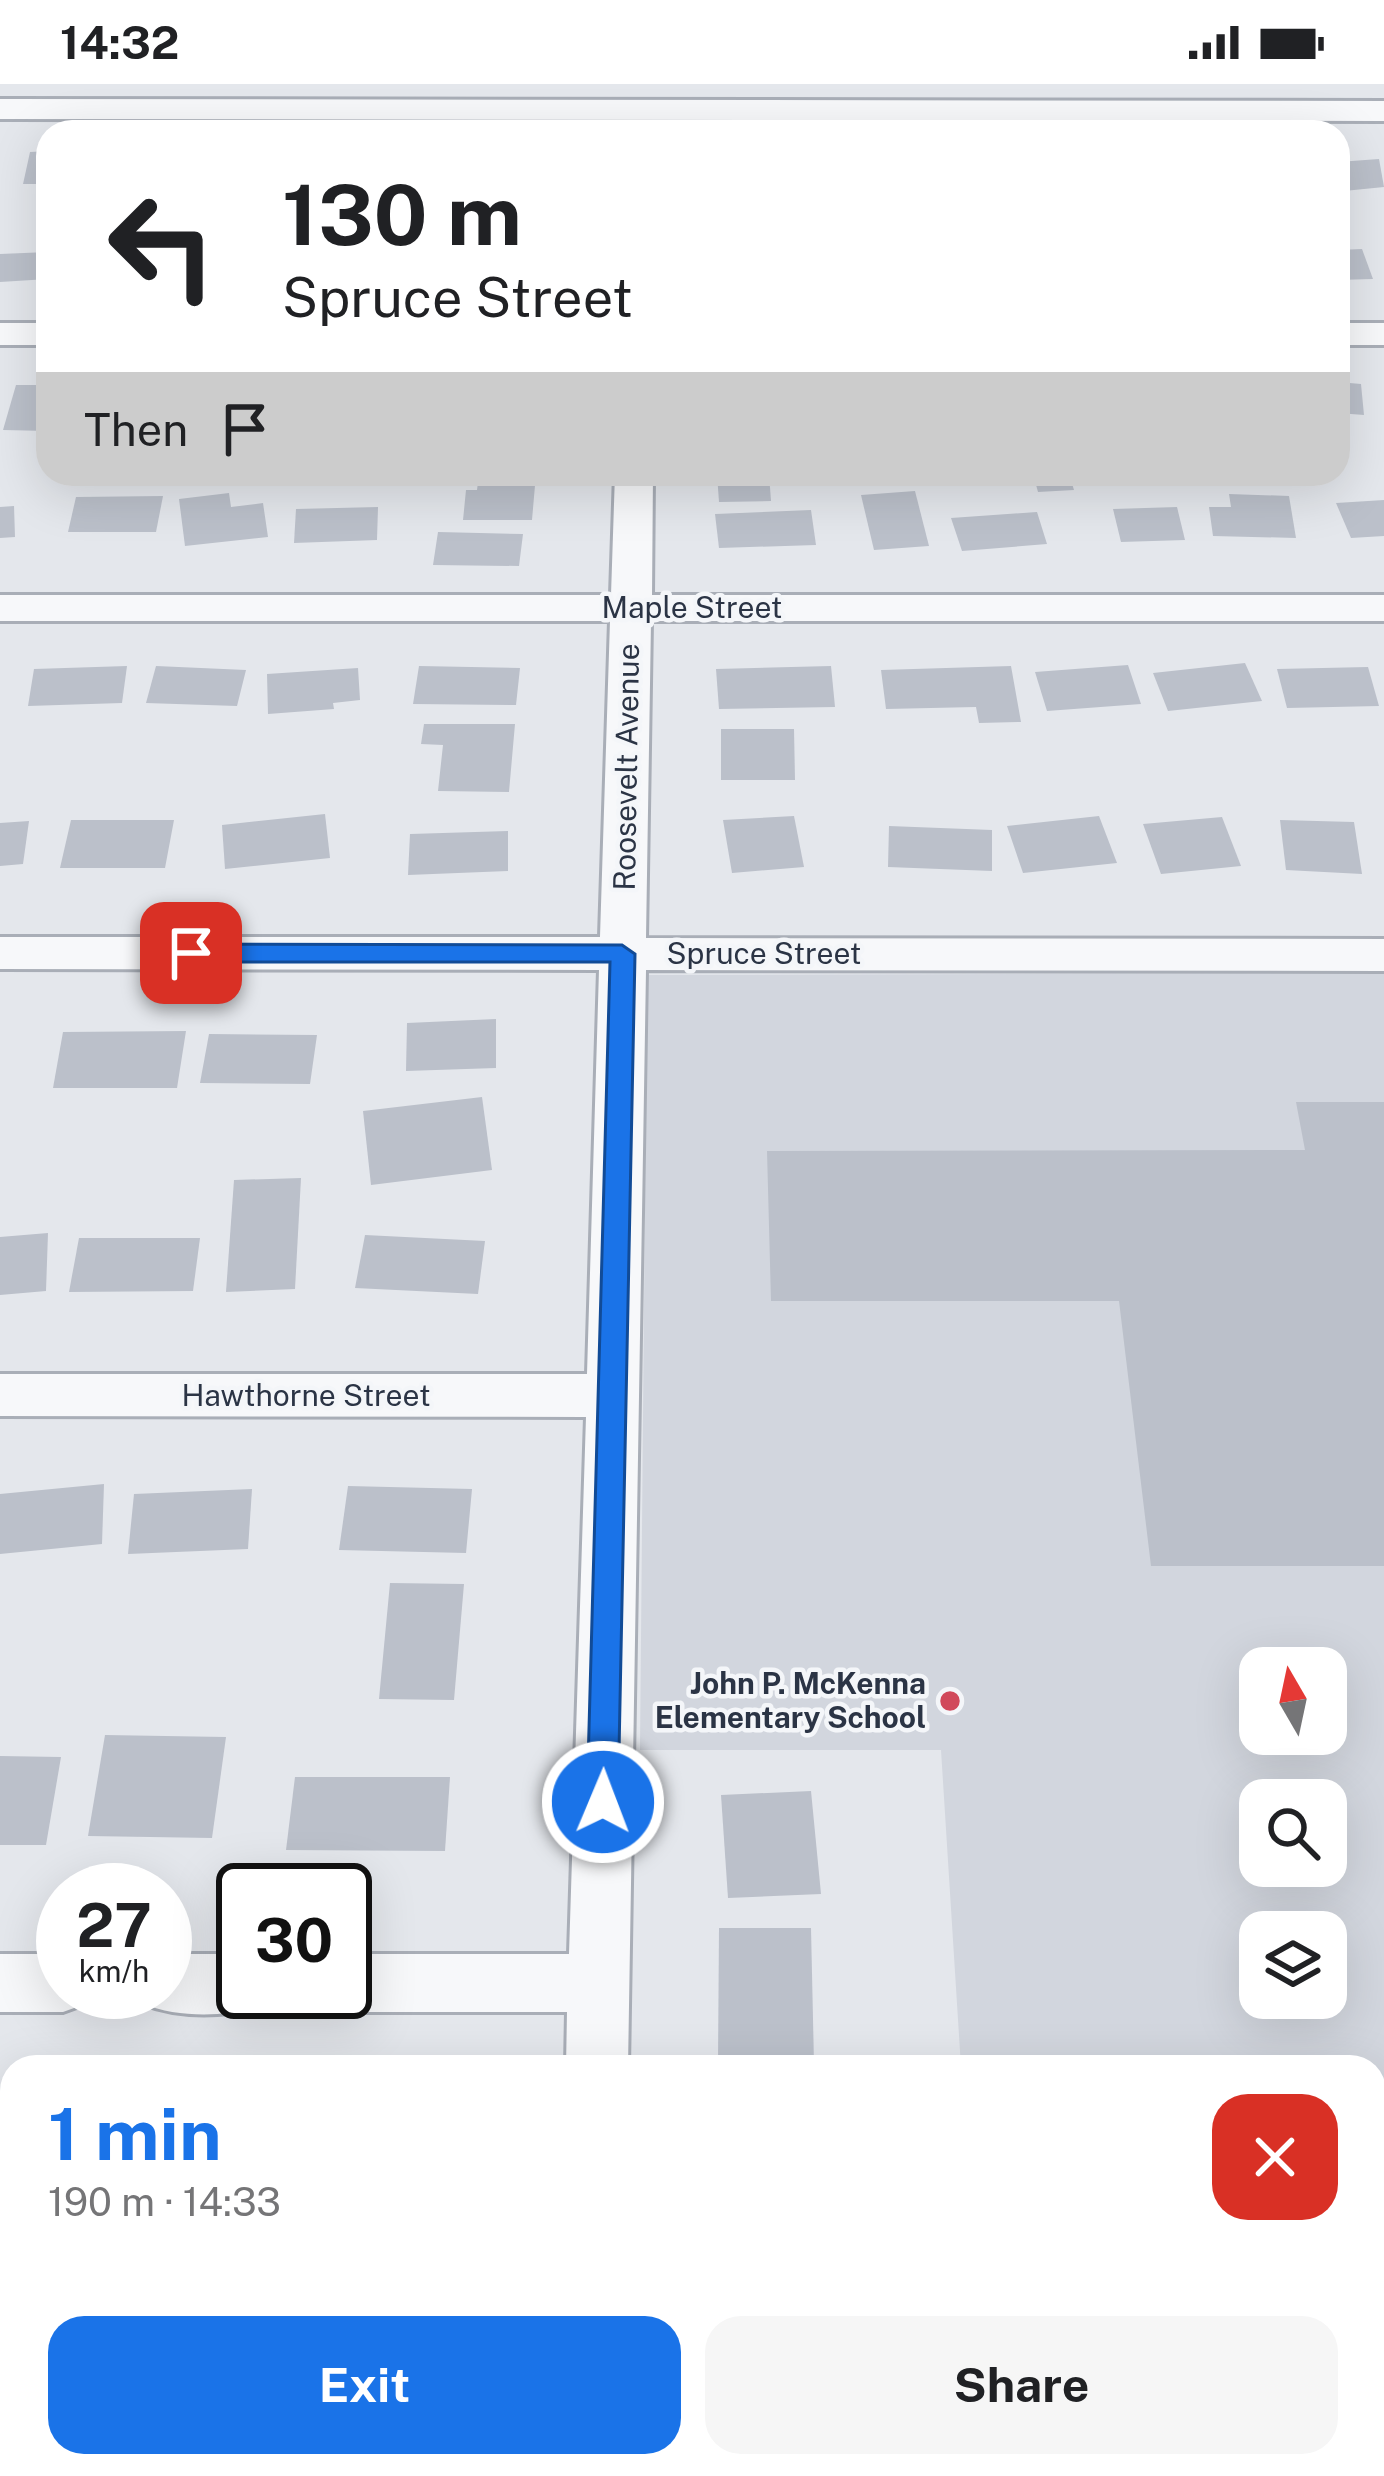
<!DOCTYPE html>
<html lang="en">
<head>
<meta charset="utf-8">
<style>
  body { margin:0; font-family:"Public Sans",sans-serif; background:#f6f6f6; color:#202124; height:100vh; display:flex; flex-direction:column; font-size:45px; white-space:nowrap }
  * { box-sizing:border-box; margin:0 }
  p { font-size:39px; color:#757577 }
  .icon { flex:none; width:66px; height:66px; fill:none; stroke:currentColor; stroke-width:2; stroke-linecap:round; stroke-linejoin:round }
  .map { position:relative; flex:1; overflow:hidden }
  .drawer { position:absolute; left:0px; top:1971px; width:1386px; height:423px; display:flex; flex-direction:column; background:#fff; border-radius:36px 36px 0 0; box-shadow:0 12px 48px #0002 }
  .drawer>* { flex:none }
  .top-card { position:absolute; left:36px; top:36px; width:1314px; height:366px; border-radius:36px; box-shadow:0 12px 48px #0002; background:#fff; color:#202124; overflow:hidden }
  .needle { width:78px; rotate:351deg }
  .controls { position:absolute; left:1239px; top:1563px; display:grid; gap:24px }
  .controls a { display:grid; place-items:center; width:108px; height:108px; border-radius:24px; background:#fff; box-shadow:0 12px 48px #0002; font-size:60px }
  .speed { position:absolute; left:36px; top:1779px; display:flex; gap:24px; font-size:60px; font-weight:700; text-align:center }
  .speed>* { display:grid; place-content:center; width:156px; height:156px; border-radius:50%; background:#fff; box-shadow:0 12px 48px #0002; line-height:1 }
  .speed small { font-size:30px; font-weight:400 }
  .speed .limit { border:6px solid #111; border-radius:18px; background:#fff; color:#111 }
  .pin { position:absolute; display:grid; place-items:center; width:102px; height:102px; color:#fff; margin:-51px; border-radius:24px; box-shadow:0 6px 18px #0006 }
  .me { position:absolute; width:132px; margin:-66px; rotate:1deg; stroke-linejoin:round; filter:drop-shadow(0 0 9px #0008) }
  .turn { display:flex; align-items:center; gap:42px; height:252px; padding:0 48px; font-size:54px }
  .turn .icon { width:156px; height:156px; stroke-width:2.5 }
  .turn b { display:block; font-size:84px; line-height:102px }
  .then { display:flex; align-items:center; height:114px; padding:0 48px; background:#0003; gap:24px; font-size:45px }
  .round { display:grid; place-items:center; flex:none; width:126px; height:126px; border-radius:36px; background:#f6f6f6 }
  .headline { display:flex; align-items:center; justify-content:space-between; height:204px; padding:0 48px }
  h1 { font-size:72px; font-weight:700; line-height:90px; color:#1a73e8 }
  .primary-button { display:flex; gap:24px; margin-top:auto; padding:24px 48px }
  .primary-button a { flex:1; height:138px; border-radius:36px; background:#1a73e8; color:#fff; font-size:48px; font-weight:700; line-height:138px; text-align:center }
  .primary-button a+a { background:#f6f6f6; color:#202124 }
  .status { display:flex; justify-content:space-between; align-items:center; height:84px; padding:0 60px; background:#fff; direction:ltr }
  .status svg { height:33px; fill:currentColor }
  .map>svg:first-child { display:block }
</style>
</head>
<body>
<div class="status"><b>14:32</b><svg viewBox="0 0 49 12"><path d="M0 12V9h3v3zM5 12V6h3v6zM10 12V3h3v9zM15 12V0h3v12zM26 1h20v11H26zM47 4h2v5h-2z"/></svg></div>
<div class="map">
<svg width="1384" height="2392" viewBox="0 0 1384 2392">
  <rect width="100%" height="100%" fill="#e4e7ec"/>
  <!-- built -->
  <path fill="#d2d6de" fill-rule="evenodd" d="M1384 889V2392H988L987 2382H1374V1983H961L941 1666H640L647 891ZM1260 1584H1326V1650H1260ZM1260 1716H1326V1782H1260ZM1260 1848H1326V1914H1260Z"/>
  <!-- building -->
  <g fill="#bbc0ca">
    <polygon points="48,67 48,100 23,100 30,68"/>
    <polygon points="1379,75 1384,103 1344,107 1338,78"/>
    <polygon points="1362,165 1373,195 1338,196 1338,166"/>
    <polygon points="48,168 48,195 0,198 0,170"/>
    <polygon points="1338,298 1361,300 1364,331 1338,329"/>
    <polygon points="16,301 48,301 48,347 3,346"/>
    <polygon points="479,390 536,390 532,436 463,436 466,406 477,406"/>
    <polygon points="717,390 769,390 771,417 719,418"/>
    <polygon points="1033,390 1069,390 1074,406 1038,408"/>
    <polygon points="915,407 929,462 874,466 861,411"/>
    <polygon points="229,409 231,423 263,419 268,453 185,462 179,415"/>
    <polygon points="1229,410 1289,412 1296,454 1213,452 1209,423 1231,423"/>
    <polygon points="163,412 156,448 68,448 76,413"/>
    <polygon points="1384,416 1384,452 1351,454 1336,419"/>
    <polygon points="14,422 15,453 0,454 0,423"/>
    <polygon points="378,423 377,456 294,459 296,425"/>
    <polygon points="1177,423 1185,456 1121,458 1113,425"/>
    <polygon points="811,426 816,461 719,464 715,430"/>
    <polygon points="1037,428 1047,460 962,467 951,434"/>
    <polygon points="438,448 523,450 519,482 433,481"/>
    <polygon points="1245,579 1262,617 1168,627 1153,589"/>
    <polygon points="1128,581 1141,620 1047,627 1035,588"/>
    <polygon points="127,582 122,619 28,622 34,585"/>
    <polygon points="156,582 246,586 237,622 146,619"/>
    <polygon points="419,582 520,584 516,621 413,620"/>
    <polygon points="831,582 835,623 719,625 716,585"/>
    <polygon points="1011,582 1021,638 979,639 976,623 886,625 881,586"/>
    <polygon points="1368,583 1379,622 1287,624 1277,585"/>
    <polygon points="358,584 360,616 333,619 334,625 268,630 267,590"/>
    <polygon points="424,640 515,640 509,708 438,707 443,661 421,660"/>
    <polygon points="721,645 794,645 795,696 721,696"/>
    <polygon points="325,730 330,774 225,785 222,741"/>
    <polygon points="794,732 804,783 732,789 723,736"/>
    <polygon points="1099,732 1117,779 1023,789 1007,742"/>
    <polygon points="1222,733 1241,782 1161,790 1143,740"/>
    <polygon points="71,736 174,736 165,784 60,784"/>
    <polygon points="1280,736 1354,738 1362,790 1286,786"/>
    <polygon points="29,737 23,780 0,782 0,739"/>
    <polygon points="889,742 992,746 992,787 888,783"/>
    <polygon points="508,747 508,787 408,791 410,750"/>
    <polygon points="496,935 496,984 406,987 407,939"/>
    <polygon points="186,947 177,1004 53,1004 63,948"/>
    <polygon points="209,950 317,951 310,1000 200,999"/>
    <polygon points="482,1013 492,1086 371,1101 363,1027"/>
    <polygon points="1296,1018 1384,1018 1384,1482 1151,1482 1119,1217 771,1217 767,1067 1305,1066"/>
    <polygon points="301,1094 295,1205 226,1208 234,1096"/>
    <polygon points="48,1149 46,1207 0,1211 0,1153"/>
    <polygon points="365,1151 485,1157 478,1210 355,1204"/>
    <polygon points="79,1154 200,1154 193,1207 69,1208"/>
    <polygon points="104,1400 102,1460 0,1470 0,1410"/>
    <polygon points="348,1402 472,1405 466,1469 339,1466"/>
    <polygon points="252,1405 248,1465 128,1470 134,1410"/>
    <polygon points="390,1499 464,1500 454,1616 379,1615"/>
    <polygon points="105,1651 226,1653 212,1754 88,1752"/>
    <polygon points="0,1672 61,1673 46,1761 0,1761"/>
    <polygon points="295,1693 450,1693 445,1767 286,1766"/>
    <polygon points="811,1707 821,1810 728,1814 721,1711"/>
    <polygon points="719,1844 811,1844 814,1980 718,1979"/>
  </g>
  <g fill="none" stroke-linecap="round" stroke-linejoin="round">
    <defs>
      <g id="minor">
        <polygon points="0,15 1384,17 1384,37 0,35"/>
        <rect x="0" y="239" width="48" height="22"/>
        <rect x="1338" y="239" width="46" height="22"/>
        <polygon points="615,390 653,390 652,511 1384,511 1384,537 651,537 646,854 1384,855 1384,887 646,886 628,1983 566,1983 567,1928 345,1928 323,1920 318,1908 345,1908 345,1870 569,1870 586,1333 0,1332 0,1290 587,1290 599,886 0,885 0,853 600,853 610,537 0,537 0,511 611,511"/>
        <polygon points="0,1870 63,1870 63,1908 90,1908 85,1920 63,1928 0,1928"/>
        <path d="M165 1870H243V1908H270L265 1920C229 1934 179 1934 143 1920L138 1908H165Z"/>
        <rect x="553" y="2382" width="68" height="10"/>
      </g>
    </defs>
    <!-- minor casing -->
    <use href="#minor" stroke="#a9aeb7" stroke-width="6"/>
    <!-- minor -->
    <use href="#minor" fill="#f7f8fa" fill-rule="evenodd"/>
  </g>
  <!-- route -->
  <polygon fill="#1a73e8" stroke="#114b97" stroke-width="3" points="191,860 622,861 635,870 618,1718 614,1729 603,1733 592,1729 587,1718 610,878 191,878 179,869"/>
  <!-- markers -->
  <circle fill="#d1495b" stroke="#f4f6f9" stroke-width="4.5" cx="950" cy="1617" r="12"/>
  <g text-anchor="middle" stroke-width="9" stroke-linejoin="round" paint-order="stroke">
    <!-- street labels -->
    <g font-size="30" fill="#2b3445" stroke="#f4f6f9">
      <text x="692" y="534">Maple Street</text>
      <text transform="translate(627 683) rotate(-89)" y="10">Roosevelt Avenue</text>
      <text x="764" y="880">Spruce Street</text>
      <text x="306" y="1322">Hawthorne Street</text>
    </g>
    <!-- poi labels -->
    <g font-size="30" font-weight="bold" fill="#2b3445" stroke="#f4f6f9" text-anchor="end">
      <text x="926" y="1610">John P. McKenna<tspan x="926" dy="34">Elementary School</tspan></text>
    </g>
  </g>
</svg>
<div class="controls">
<a><svg class="needle" viewBox="-14 -14 28 28"><path d="M0-13l5 13h-10z" fill="#e53935"/><path d="M0 13l5-13h-10z" fill="#757577"/></svg></a>
<a><svg class="icon" aria-label="search" viewBox="0 0 24 24"><circle cx="10" cy="10" r="6"/><path d="M15 15l6 6"/></svg></a>
<a><svg class="icon" aria-label="layers" viewBox="0 0 24 24"><path d="M12 4l9 5-9 5-9-5zM3 14l9 5 9-5"/></svg></a>
</div>
<div class="speed"><div>27<small>km/h</small></div><div class="limit">30</div></div>
<div class="pin" style="left:191px;top:869px;background:#d93025"><svg class="icon" aria-label="arrive" viewBox="0 0 24 24"><path d="M6 21V4h12l-3 4 3 4H6"/></svg></div>
<svg class="me" style="left:603px;top:1718px" viewBox="-20 -20 40 40"><circle r="17" fill="#1a73e8" stroke="#fff" stroke-width="3"/><path d="M0-11L8 9 0 5-8 9z" fill="#fff"/></svg>
<div class="top-card">
<div class="turn"><svg class="icon" aria-label="left" viewBox="0 0 24 24"><path d="M17 20v-9H6M10 6l-5 5 5 5"/></svg><div><b>130 m</b>Spruce Street</div></div>
<div class="then">Then<svg class="icon" aria-label="arrive" viewBox="0 0 24 24"><path d="M6 21V4h12l-3 4 3 4H6"/></svg></div>
</div>
<section class="drawer">
<div class="headline"><div><h1>1 min</h1><p>190 m · 14:33</p></div><a class="round" style="background:#d93025;color:#fff"><svg class="icon" aria-label="close" viewBox="0 0 24 24"><path d="M6 6l12 12M18 6L6 18"/></svg></a></div>
<div class="primary-button"><a>Exit</a><a>Share</a></div>
</section>
</div>
</body>
</html>
